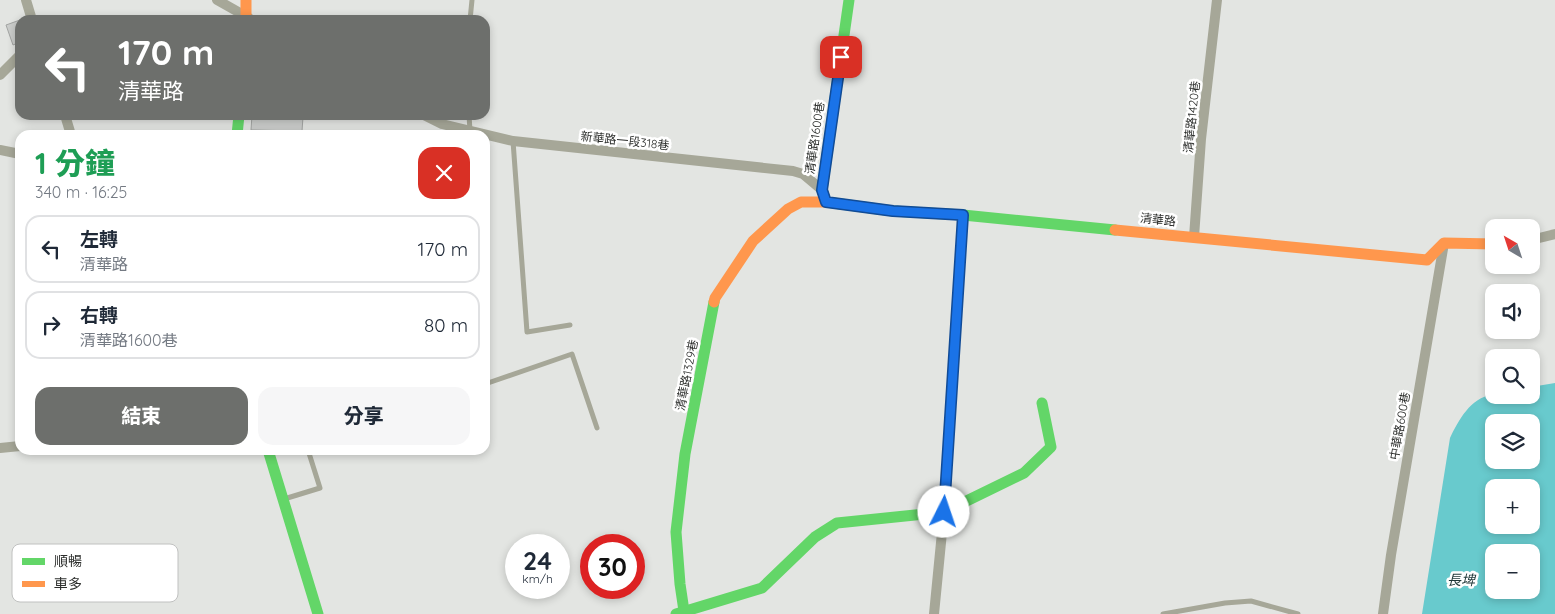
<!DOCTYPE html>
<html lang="zh-TW">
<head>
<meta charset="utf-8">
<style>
  body { margin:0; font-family:Quicksand,"Noto Sans TC",sans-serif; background:#f6f6f7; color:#1f2937; height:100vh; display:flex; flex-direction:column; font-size:19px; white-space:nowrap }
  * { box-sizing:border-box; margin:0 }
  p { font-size:16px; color:#747a83 }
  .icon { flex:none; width:28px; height:28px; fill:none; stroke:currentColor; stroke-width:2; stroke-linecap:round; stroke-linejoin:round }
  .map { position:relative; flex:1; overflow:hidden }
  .sheet { position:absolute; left:15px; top:130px; width:475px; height:325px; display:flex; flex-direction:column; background:#fff; border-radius:15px; box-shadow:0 2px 8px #0003 }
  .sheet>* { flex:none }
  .hud { position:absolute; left:15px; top:15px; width:475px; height:105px; border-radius:15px; box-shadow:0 2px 8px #0003; background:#6d6f6c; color:#fff; overflow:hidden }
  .needle { width:32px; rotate:321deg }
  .buttons { position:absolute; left:1485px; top:219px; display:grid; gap:10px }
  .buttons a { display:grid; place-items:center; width:55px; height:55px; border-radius:10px; background:#fff; box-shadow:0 2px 8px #0003; font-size:25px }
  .speed { position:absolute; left:505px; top:534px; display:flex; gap:10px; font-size:25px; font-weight:700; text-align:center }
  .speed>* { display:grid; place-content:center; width:65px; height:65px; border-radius:50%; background:#fff; box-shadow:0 2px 8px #0003; line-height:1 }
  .speed small { font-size:12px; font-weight:400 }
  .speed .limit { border:8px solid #d22; background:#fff; color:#111 }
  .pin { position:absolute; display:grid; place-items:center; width:42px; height:42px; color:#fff; margin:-21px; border-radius:10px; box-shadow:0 2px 8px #0006 }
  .me { position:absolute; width:55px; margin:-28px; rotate:4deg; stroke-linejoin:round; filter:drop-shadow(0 0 4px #0008) }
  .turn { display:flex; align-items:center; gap:18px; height:105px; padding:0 20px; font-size:22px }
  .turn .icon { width:65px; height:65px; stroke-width:2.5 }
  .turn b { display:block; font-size:35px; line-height:42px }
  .round { display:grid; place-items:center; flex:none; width:52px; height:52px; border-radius:15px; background:#f6f6f7 }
  .summary { display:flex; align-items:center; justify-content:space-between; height:85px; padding:0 20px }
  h1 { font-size:30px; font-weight:800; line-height:38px; color:#1e9e55 }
  .cta { display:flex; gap:10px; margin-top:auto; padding:10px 20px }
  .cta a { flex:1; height:58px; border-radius:15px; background:#6d6f6c; color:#fff; font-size:20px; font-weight:800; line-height:58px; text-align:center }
  .cta a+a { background:#f6f6f7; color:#1f2937 }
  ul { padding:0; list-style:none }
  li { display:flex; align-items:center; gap:15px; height:68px; margin:0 10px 8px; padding:0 10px; border:2px solid #e0e1e3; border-radius:15px }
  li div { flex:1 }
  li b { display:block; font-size:19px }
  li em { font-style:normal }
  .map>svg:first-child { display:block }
</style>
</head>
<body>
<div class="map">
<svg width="1555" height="614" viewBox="0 0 1555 614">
  <rect width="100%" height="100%" fill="#e3e5e2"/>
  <!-- water -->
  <path fill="#68cacd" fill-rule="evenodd" d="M1555 383V614H1422L1450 438C1458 421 1471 397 1492 395 1504 394 1519 395 1531 395V387ZM1494 422H1531V460H1494ZM1494 488H1531V525H1494ZM1531 552V590H1494V552Z"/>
  <!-- building -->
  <g fill="#cbcdcb" stroke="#a3a5a3">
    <polygon points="20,20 20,42 13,45 6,25"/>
    <polygon points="252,115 303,117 302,131 251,130"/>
  </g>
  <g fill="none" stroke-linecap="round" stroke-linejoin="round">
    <!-- lane -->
    <g stroke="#a6a798" stroke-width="5">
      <polyline points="470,20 472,0"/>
      <polyline points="469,115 470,131"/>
      <polyline points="513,141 527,332 570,325"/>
      <polyline points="485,384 572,354 597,428"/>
      <polyline points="284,499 320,488 308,450"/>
      <polyline points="1163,614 1225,603 1251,601 1298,614"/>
    </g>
    <!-- street -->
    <g stroke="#a6a798" stroke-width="10">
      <polyline points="26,0 32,20"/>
      <polyline points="217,0 249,18"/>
      <polyline points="0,75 20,55"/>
      <polyline points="65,115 71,135"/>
      <polyline points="424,115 442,124 513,141 793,171 803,174 822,190"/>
      <polyline points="0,150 20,154"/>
      <polyline points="1194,237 1201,139 1217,0"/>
      <polyline points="1531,240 1555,234"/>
      <polyline points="0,448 20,446"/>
      <polyline points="934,614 944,512 963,215"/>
      <polyline points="1383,614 1391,555 1444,243"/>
    </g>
    <!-- fast -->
    <g stroke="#63d668" stroke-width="11">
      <polyline points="849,0 822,190 826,202 893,211 963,215 1115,230"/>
      <polyline points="237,135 239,115"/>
      <polyline points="268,450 318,614"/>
      <polyline points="684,611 680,584 676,532 685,454 714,302"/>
      <polyline points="676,614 762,588 815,537 837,523 944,512 1024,473 1051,447 1042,403"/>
    </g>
    <!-- slow -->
    <g stroke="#ff974d" stroke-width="11">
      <polyline points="246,0 246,20"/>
      <polyline points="1115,230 1427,260 1444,243 1494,244"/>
      <polyline points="714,302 715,298 753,241 788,209 801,202 826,202"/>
    </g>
  </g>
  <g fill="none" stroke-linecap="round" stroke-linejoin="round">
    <defs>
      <polyline id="route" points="841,57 822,190 826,202 893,211 963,215 944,512"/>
    </defs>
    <!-- route casing -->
    <use href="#route" stroke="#114b97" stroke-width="12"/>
    <!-- route -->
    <use href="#route" stroke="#1a73e8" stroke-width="9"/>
  </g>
  <g text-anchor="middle" stroke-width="5" stroke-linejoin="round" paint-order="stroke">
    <!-- street labels -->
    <g font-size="12" fill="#2d2f2d" stroke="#fff">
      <text transform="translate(1192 117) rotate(-84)" y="4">清華路1420巷</text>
      <text transform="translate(815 138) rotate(-82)" y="4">清華路1600巷</text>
      <text transform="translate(625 141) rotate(6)" y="4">新華路一段318巷</text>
      <text transform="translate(1158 220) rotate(6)" y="4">清華路</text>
      <text transform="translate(687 375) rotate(-79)" y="4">清華路1329巷</text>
      <text transform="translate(1400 426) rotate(-80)" y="4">中華路600巷</text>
    </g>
    <!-- water labels -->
    <g font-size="14" font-style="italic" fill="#1f3637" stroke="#fff">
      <text x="1461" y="585">長埤</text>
    </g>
  </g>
  <!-- legend -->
  <rect x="12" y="544" width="166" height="58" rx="8" fill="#fff" stroke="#c0c1c0" stroke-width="1"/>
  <rect x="22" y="558" width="23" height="7" fill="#63d668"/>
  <rect x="22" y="581" width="23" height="6" fill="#ff974d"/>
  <g font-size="14" fill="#2d2f2d">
    <text x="54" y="566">順暢</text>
    <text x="54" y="589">車多</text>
  </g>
</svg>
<div class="buttons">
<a><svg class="needle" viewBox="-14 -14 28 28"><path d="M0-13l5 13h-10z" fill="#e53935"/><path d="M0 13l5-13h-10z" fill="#747a83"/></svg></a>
<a><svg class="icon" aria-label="sound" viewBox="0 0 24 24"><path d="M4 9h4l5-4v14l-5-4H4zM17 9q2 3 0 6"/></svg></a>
<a><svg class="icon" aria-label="search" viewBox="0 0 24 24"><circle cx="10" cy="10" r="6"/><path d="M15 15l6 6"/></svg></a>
<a><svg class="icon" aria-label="layers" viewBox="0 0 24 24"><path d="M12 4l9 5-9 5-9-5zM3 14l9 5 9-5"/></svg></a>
<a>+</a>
<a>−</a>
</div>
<div class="speed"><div>24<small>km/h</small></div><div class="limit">30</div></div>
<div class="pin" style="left:841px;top:57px;background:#d93025"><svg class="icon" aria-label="arrive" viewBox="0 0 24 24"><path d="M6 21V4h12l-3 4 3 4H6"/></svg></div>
<svg class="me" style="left:944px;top:512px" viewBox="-20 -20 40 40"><circle r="19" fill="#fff"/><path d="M0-13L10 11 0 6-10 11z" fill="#1a73e8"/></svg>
<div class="hud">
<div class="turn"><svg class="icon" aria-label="left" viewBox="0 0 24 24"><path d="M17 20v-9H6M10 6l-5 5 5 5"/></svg><div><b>170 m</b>清華路</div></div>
</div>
<section class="sheet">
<div class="summary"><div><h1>1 分鐘</h1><p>340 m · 16:25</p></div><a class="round" style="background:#d93025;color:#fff"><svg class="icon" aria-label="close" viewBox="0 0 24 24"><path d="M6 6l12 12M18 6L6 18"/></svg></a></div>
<ul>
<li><svg class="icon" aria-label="left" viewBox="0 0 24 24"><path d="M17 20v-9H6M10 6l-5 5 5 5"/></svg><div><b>左轉</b><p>清華路</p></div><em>170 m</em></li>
<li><svg class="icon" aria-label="right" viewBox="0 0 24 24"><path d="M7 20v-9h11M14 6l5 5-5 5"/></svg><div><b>右轉</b><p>清華路1600巷</p></div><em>80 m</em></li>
</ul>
<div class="cta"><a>結束</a><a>分享</a></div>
</section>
</div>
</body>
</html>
